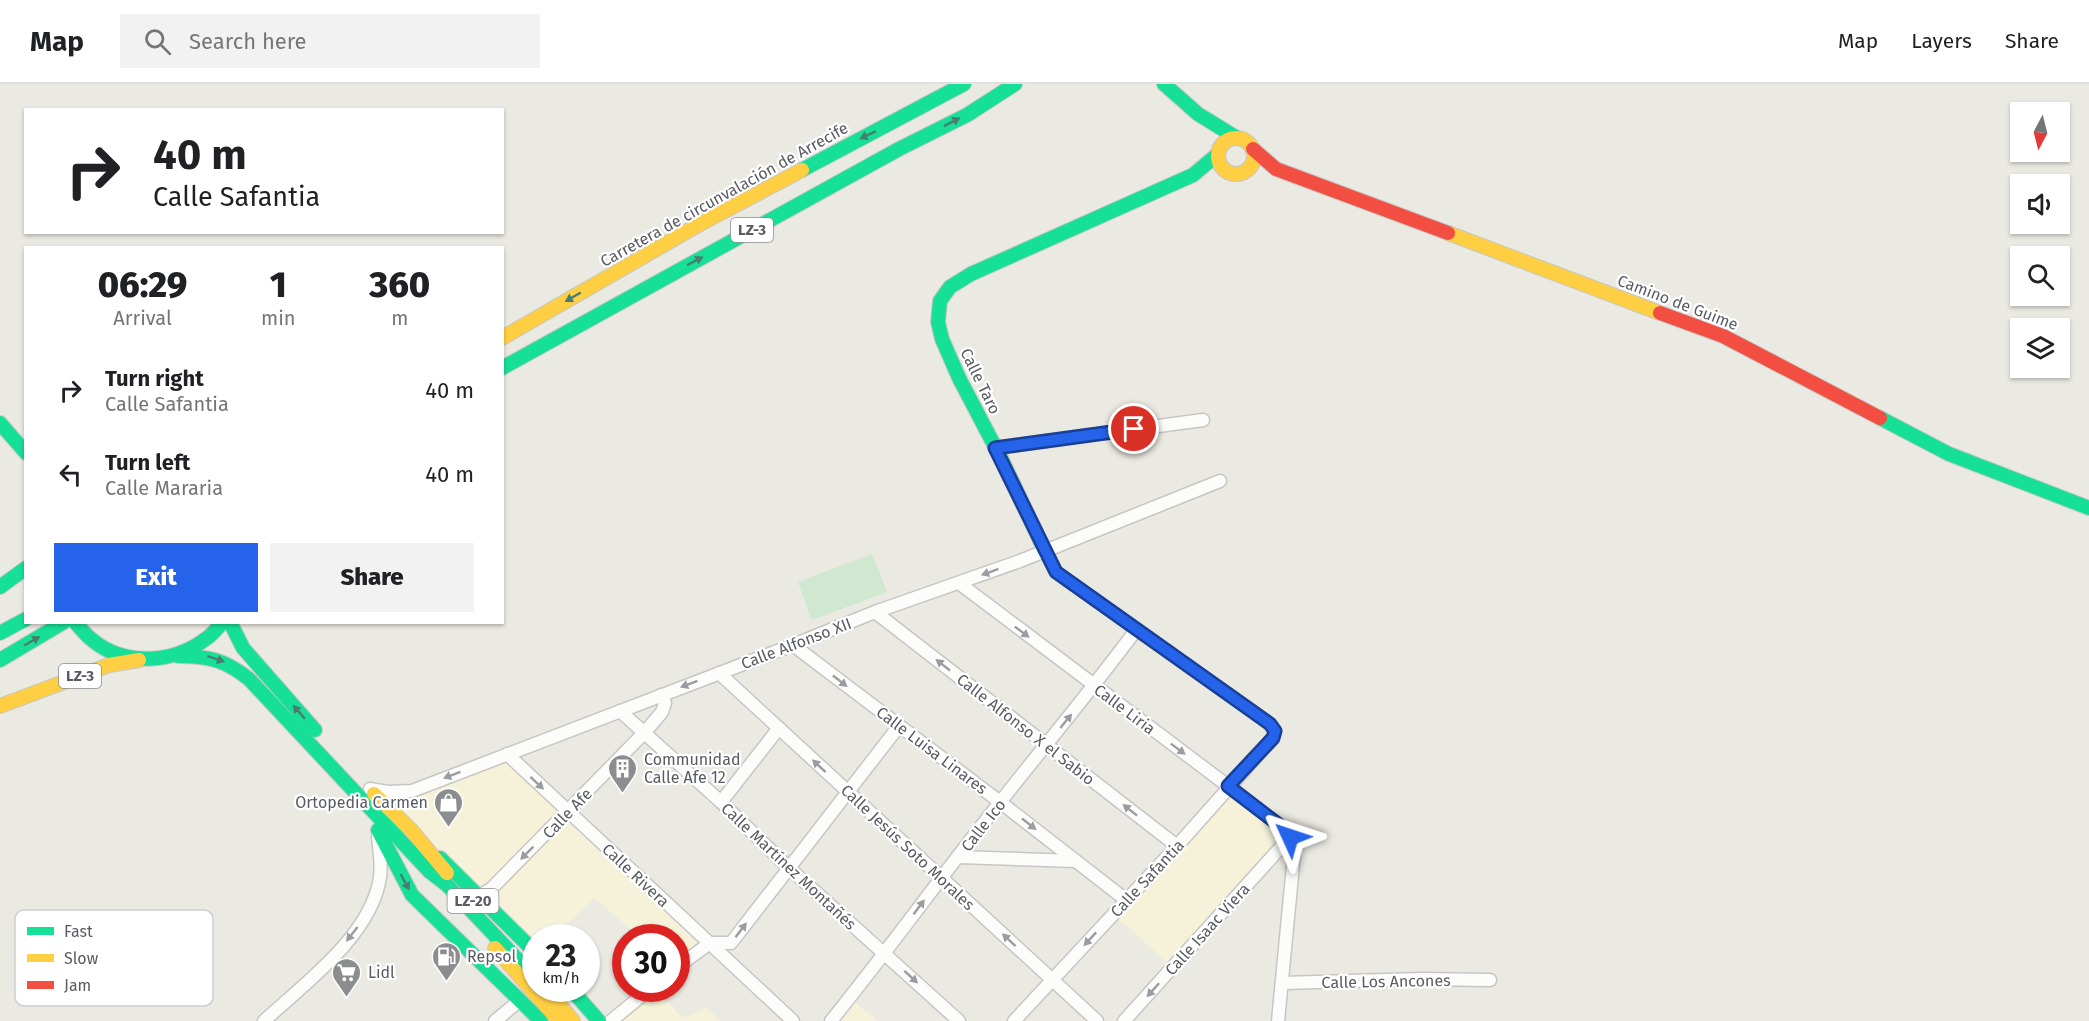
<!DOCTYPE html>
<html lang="en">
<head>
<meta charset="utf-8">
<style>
  body { margin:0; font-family:"Fira Sans",sans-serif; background:#f2f2f2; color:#202124; height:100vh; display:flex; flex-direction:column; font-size:22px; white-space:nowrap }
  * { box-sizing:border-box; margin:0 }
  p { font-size:20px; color:#757577 }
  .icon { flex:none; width:33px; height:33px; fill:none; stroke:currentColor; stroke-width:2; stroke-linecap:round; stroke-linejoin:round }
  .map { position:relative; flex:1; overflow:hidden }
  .details { position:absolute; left:24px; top:162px; width:480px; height:378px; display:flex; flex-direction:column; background:#fff; border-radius:0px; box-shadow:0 2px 4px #0004 }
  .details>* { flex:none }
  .guide { position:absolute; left:24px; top:24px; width:480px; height:126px; border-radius:0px; box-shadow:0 2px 4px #0004; background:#fff; color:#202124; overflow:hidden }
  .needle { width:39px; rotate:187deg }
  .controls { position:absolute; left:2010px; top:18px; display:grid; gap:12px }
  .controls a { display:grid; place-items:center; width:60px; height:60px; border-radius:0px; background:#fff; box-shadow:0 2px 4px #0004; font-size:30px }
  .speed { position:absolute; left:522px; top:840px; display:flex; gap:12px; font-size:30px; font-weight:700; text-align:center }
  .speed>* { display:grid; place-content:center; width:78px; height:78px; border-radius:50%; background:#fff; box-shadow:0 2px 4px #0004; line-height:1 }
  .speed small { font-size:15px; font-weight:400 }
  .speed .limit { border:9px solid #d22; background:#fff; color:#111 }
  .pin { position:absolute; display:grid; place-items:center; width:51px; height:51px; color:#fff; margin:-26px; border:3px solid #fff; border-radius:50%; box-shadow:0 2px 6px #0007 }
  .me { position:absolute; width:66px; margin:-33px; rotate:312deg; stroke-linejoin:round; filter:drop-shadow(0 0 4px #0008) }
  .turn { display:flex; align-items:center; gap:21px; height:126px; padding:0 30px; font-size:27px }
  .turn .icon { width:78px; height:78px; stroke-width:2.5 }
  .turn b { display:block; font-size:42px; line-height:51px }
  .eta { display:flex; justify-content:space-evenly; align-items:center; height:102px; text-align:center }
  .eta b { font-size:36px; font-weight:800; line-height:42px }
  .button { display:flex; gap:12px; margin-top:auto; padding:12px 30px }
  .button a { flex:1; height:69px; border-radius:0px; background:#2563eb; color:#fff; font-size:24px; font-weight:800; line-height:69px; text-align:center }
  .button a+a { background:#f2f2f2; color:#202124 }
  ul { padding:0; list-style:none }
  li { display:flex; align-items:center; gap:18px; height:84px; padding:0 30px }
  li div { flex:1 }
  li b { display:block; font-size:22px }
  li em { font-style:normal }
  header { display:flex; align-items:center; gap:36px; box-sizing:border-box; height:84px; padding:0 30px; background:#fff; border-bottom:2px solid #e0e0e0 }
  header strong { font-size:28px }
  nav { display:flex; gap:33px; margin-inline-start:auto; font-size:21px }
  .search { width:420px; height:54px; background:#f2f2f2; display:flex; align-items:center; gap:15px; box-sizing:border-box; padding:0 21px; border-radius:0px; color:#757577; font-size:22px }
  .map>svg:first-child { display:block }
</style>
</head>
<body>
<header>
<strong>Map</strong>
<div class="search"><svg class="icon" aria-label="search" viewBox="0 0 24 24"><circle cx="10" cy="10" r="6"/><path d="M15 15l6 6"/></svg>Search here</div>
<nav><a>Map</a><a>Layers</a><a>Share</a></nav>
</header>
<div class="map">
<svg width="2089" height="937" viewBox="0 0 2089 937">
  <rect width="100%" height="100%" fill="#eae9e2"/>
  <!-- commercial -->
  <g fill="#f6f2da">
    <polygon points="507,675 705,859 677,877 676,854 639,853 594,814 554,853 536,854 535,863 389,721 408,711"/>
    <polygon points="1228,707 1285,752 1171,882 1115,832"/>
    <polygon points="656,905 683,934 707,924 721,937 617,937"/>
    <polygon points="852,916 878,937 836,937"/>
  </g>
  <!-- green -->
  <polygon fill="#cfe8cf" points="872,470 887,508 812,536 798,498"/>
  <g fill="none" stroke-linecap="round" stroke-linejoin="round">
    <defs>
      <g id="street">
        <polyline points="995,364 1203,336"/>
        <polyline points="959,499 1228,702 1279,741 1290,753"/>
        <polyline points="875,528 1177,762"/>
        <polyline points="793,561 1000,718 1126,816"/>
        <polyline points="719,589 1097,937"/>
        <polyline points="620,627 721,718 789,784 959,937"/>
        <polyline points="507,670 793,937"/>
        <polyline points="370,705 388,708 412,707 793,561 875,528 1020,477 1220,397"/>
        <polyline points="721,718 779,644"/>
        <polyline points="958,773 1076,777"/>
        <polyline points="479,812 491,805 644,649 662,628 665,619 661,611"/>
        <polyline points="676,884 710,859 731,859 899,642"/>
        <polyline points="1282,899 1422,895 1490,896"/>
        <path d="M264 937C304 900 372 851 380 793 382 780 379 765 378 752"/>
        <polyline points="495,937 519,917"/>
        <polyline points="611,937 651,904"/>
        <path d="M831 937C889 865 943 790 1001 717 1046 660 1093 604 1136 546"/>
        <polyline points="1014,937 1177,762 1273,654 1275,647 1270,640 1056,488 1045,467"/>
        <polyline points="1124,937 1290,753"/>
        <polyline points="1278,937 1294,771 1290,753"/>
      </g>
      <g id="fast">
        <polyline points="1164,0 1198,30 1237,54"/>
        <polyline points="802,86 964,0"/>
        <polyline points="502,284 899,65 967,31 1015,0"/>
        <polyline points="1880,334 1949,370 2089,424"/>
        <polyline points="0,339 26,369"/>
        <polyline points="1045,467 1002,376 959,294 942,255 938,238 940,217 950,203 971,190 1193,91 1218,70"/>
        <polyline points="0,503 26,484"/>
        <path d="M75 538C80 544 85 550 91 555 124 583 173 580 207 554 213 550 218 543 223 538"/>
        <polyline points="230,538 243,564 315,646"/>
        <polyline points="0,549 26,535"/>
        <path d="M178 572C209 572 225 576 249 595L430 788 447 801 536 895"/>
        <polyline points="0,576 64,538"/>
        <polyline points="378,746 412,811 541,937"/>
        <polyline points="440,774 536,869"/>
        <polyline points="570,904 599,937"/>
      </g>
      <g id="slow">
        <circle cx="1236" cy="72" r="18"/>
        <polyline points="1448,149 1660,229"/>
        <polyline points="502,254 698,141 802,86"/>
        <polyline points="0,622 109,581 139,576"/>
        <polyline points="374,710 412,747 447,789"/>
        <polyline points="495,864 559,937"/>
        <polyline points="545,904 573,937"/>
      </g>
      <g id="jam">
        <polyline points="1253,65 1276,85 1448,149"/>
        <polyline points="1660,229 1723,252 1880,334"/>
      </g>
    </defs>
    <!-- street casing -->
    <use href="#street" stroke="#c7c6c5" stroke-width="15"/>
    <!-- fast casing -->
    <use href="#fast" stroke="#c7c7c6" stroke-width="16"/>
    <!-- slow casing -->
    <use href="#slow" stroke="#c7c7c6" stroke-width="16"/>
    <!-- jam casing -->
    <use href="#jam" stroke="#c7c7c6" stroke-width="16"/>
    <!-- street -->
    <use href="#street" stroke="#fcfcfb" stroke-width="12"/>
    <!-- fast -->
    <use href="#fast" stroke="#16e098" stroke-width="14"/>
    <!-- slow -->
    <use href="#slow" stroke="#ffcf43" stroke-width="14"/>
    <!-- jam -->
    <use href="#jam" stroke="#f24e42" stroke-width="14"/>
  </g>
  <!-- one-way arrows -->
  <defs><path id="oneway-solid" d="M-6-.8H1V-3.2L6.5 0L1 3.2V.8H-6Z" transform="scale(1.5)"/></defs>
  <g fill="#487d70">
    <use href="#oneway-solid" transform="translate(952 38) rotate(-27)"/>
    <use href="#oneway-solid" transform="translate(868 51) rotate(154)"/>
    <use href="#oneway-solid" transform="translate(695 177) rotate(-28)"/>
    <use href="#oneway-solid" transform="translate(573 213) rotate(150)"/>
    <use href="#oneway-solid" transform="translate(32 557) rotate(-30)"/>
    <use href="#oneway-solid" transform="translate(216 575) rotate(18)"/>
    <use href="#oneway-solid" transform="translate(299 628) rotate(-131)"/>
    <use href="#oneway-solid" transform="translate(405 798) rotate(61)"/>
  </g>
  <g fill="#9a9c9f">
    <use href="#oneway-solid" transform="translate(990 488) rotate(160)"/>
    <use href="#oneway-solid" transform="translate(1022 548) rotate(37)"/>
    <use href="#oneway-solid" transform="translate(943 581) rotate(-142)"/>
    <use href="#oneway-solid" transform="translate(840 597) rotate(38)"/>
    <use href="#oneway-solid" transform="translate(689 600) rotate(159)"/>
    <use href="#oneway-solid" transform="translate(1066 637) rotate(-51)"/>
    <use href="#oneway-solid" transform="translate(1178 665) rotate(37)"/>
    <use href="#oneway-solid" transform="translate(819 682) rotate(-137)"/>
    <use href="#oneway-solid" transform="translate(452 691) rotate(159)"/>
    <use href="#oneway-solid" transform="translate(537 699) rotate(43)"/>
    <use href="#oneway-solid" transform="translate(1130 726) rotate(-142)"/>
    <use href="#oneway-solid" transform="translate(1029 740) rotate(38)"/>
    <use href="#oneway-solid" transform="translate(527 769) rotate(135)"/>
    <use href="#oneway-solid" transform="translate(919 823) rotate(-53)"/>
    <use href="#oneway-solid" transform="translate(741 846) rotate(-53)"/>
    <use href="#oneway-solid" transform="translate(352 850) rotate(128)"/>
    <use href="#oneway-solid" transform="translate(1090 855) rotate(133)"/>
    <use href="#oneway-solid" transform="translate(1009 856) rotate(-137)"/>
    <use href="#oneway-solid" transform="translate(911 893) rotate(42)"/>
    <use href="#oneway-solid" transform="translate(1153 906) rotate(132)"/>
  </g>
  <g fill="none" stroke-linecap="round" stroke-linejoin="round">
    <defs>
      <polyline id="route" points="1134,345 995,364 1056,488 1270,640 1275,647 1273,654 1228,702 1279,741 1290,753"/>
    </defs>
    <!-- route casing -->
    <use href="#route" stroke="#184099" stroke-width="15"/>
    <!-- route -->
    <use href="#route" stroke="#2563eb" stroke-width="10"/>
  </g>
  <!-- icons -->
  <defs>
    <symbol id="building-pin" viewBox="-11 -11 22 30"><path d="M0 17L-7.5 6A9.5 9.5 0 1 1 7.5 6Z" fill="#8b8d8f" stroke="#fff"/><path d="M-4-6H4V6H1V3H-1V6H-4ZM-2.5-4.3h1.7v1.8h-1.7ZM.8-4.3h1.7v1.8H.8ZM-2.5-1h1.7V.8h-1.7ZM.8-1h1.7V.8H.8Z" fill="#fff"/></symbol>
    <symbol id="shop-pin" viewBox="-11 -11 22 30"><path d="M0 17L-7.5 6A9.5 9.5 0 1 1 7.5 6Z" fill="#8b8d8f" stroke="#fff"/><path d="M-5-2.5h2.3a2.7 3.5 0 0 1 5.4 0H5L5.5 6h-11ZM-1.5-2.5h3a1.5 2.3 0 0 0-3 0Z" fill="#fff"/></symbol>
    <symbol id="fuel-pin" viewBox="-11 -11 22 30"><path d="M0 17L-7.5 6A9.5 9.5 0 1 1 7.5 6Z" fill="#8b8d8f" stroke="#fff"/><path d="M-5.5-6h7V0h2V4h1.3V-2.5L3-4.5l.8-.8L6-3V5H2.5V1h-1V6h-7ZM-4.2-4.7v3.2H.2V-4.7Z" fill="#fff"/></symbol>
    <symbol id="supermarket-pin" viewBox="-11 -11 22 30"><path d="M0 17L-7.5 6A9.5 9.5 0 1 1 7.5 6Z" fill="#8b8d8f" stroke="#fff"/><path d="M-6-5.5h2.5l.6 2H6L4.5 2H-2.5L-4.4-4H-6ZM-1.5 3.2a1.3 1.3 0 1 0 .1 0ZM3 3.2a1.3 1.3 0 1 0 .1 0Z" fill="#fff"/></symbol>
  </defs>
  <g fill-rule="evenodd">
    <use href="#building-pin" x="606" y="668" width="33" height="45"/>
    <use href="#shop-pin" x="432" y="702" width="33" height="45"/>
    <use href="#fuel-pin" x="430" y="856" width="33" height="45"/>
    <use href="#supermarket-pin" x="330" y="872" width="33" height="45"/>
  </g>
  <g text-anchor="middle" stroke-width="4.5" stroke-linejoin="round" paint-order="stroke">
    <!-- shield labels -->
    <g fill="#fff" stroke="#8a8d91" stroke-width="1.5">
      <rect x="731" y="134" width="42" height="24" rx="4.5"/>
      <rect x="59" y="580" width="42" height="24" rx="4.5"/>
      <rect x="447.5" y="805" width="51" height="24" rx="4.5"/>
    </g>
    <g font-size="15" font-weight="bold" fill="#585c62">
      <text x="752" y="151">LZ-3</text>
      <text x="80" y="597">LZ-3</text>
      <text x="473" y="822">LZ-20</text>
    </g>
    <!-- street labels -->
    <g font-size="16" fill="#585c62" stroke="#fff">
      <text transform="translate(724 110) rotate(-29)" y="6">Carretera de circunvalación de Arrecife</text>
      <text transform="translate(1678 218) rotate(21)" y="6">Camino de Guime</text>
      <text transform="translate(981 297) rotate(64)" y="6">Calle Taro</text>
      <text transform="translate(796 559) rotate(-21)" y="6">Calle Alfonso XII</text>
      <text transform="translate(1125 625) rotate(37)" y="6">Calle Liria</text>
      <text transform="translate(1026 645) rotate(38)" y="6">Calle Alfonso X el Sabio</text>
      <text transform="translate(932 666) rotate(37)" y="6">Calle Luisa Linares</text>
      <text transform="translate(567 729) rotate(-46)" y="6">Calle Afe</text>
      <text transform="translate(983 741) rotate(-52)" y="6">Calle Ico</text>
      <text transform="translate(908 763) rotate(43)" y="6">Calle Jesús Soto Morales</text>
      <text transform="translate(789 782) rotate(43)" y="6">Calle Martínez Montañés</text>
      <text transform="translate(636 791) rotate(43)" y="6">Calle Rivera</text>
      <text transform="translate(1147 794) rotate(-47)" y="6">Calle Safantia</text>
      <text transform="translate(1207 845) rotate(-48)" y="6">Calle Isaac Viera</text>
      <text transform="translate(1386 897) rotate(-1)" y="6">Calle Los Ancones</text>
    </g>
    <!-- poi labels -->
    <g font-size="16" fill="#585c62" stroke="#fff" text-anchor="start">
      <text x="644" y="681">Communidad<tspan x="644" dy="18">Calle Afe 12</tspan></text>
      <text x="428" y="724" text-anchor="end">Ortopedia Carmen</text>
      <text x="467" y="878">Repsol</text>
      <text x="368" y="894">Lidl</text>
    </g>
  </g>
  <!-- legend -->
  <rect x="15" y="826" width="198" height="96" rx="9" fill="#fff" stroke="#cdced0" stroke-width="1.5"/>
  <rect x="27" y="843" width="27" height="8" fill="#16e098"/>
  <rect x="27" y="870" width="27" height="8" fill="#ffcf43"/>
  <rect x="27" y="897" width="27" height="8" fill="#f24e42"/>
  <g font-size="16" fill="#585c62">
    <text x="64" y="853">Fast</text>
    <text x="64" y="880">Slow</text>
    <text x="64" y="907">Jam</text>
  </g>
</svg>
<div class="controls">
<a><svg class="needle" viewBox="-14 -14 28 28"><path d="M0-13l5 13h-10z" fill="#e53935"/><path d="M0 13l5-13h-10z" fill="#757577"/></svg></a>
<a><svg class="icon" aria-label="sound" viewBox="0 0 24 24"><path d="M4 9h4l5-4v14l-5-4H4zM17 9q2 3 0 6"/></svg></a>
<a><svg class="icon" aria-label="search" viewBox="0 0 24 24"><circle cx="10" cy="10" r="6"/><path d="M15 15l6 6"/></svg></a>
<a><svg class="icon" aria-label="layers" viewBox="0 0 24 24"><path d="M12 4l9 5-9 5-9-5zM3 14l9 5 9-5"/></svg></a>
</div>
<div class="speed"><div>23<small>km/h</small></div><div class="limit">30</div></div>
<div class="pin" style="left:1134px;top:345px;background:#d93025"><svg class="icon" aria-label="arrive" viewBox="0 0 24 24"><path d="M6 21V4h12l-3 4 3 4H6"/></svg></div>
<svg class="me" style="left:1290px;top:753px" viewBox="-20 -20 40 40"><path d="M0-17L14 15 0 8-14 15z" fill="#2563eb" stroke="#fff" stroke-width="4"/></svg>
<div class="guide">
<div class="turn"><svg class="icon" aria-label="right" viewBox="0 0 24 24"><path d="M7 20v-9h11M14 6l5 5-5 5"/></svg><div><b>40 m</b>Calle Safantia</div></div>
</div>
<section class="details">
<div class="eta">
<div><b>06:29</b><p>Arrival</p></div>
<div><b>1</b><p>min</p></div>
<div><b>360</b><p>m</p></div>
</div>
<ul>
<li><svg class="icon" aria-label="right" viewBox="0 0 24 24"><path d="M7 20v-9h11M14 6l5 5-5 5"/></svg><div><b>Turn right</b><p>Calle Safantia</p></div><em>40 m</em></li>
<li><svg class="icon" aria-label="left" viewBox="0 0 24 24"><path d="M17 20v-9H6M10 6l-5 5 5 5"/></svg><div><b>Turn left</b><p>Calle Mararia</p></div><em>40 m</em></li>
</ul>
<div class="button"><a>Exit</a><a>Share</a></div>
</section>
</div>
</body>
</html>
